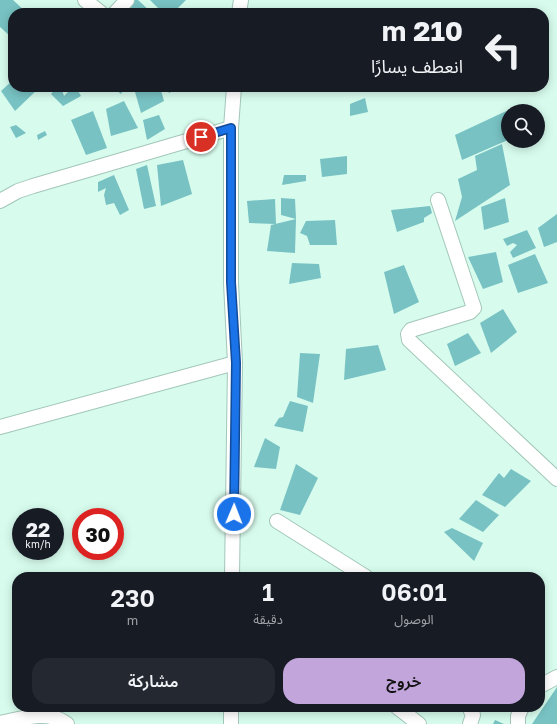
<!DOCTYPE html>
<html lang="ar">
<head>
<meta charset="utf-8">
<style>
  body { margin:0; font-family:"Golos Text","Noto Sans Arabic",sans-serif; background:#242831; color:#f1f3f6; direction:rtl; height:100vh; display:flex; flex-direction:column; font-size:15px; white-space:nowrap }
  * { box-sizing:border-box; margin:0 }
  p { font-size:13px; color:#9ea1a6 }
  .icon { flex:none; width:22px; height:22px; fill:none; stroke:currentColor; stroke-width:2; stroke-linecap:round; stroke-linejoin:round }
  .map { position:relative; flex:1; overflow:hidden; direction:ltr }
  .sheet { position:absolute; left:12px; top:572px; width:533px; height:140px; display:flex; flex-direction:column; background:#171b24; border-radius:16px; box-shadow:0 2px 10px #0003; direction:rtl }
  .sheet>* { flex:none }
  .top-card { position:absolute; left:8px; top:8px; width:541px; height:84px; border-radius:16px; box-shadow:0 2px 10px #0003; direction:rtl; background:#171b24; color:#f1f3f6; overflow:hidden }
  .buttons { position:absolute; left:501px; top:104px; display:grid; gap:8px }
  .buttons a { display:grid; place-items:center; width:44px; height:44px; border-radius:50%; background:#171b24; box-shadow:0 2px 10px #0003; font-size:20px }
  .speed { position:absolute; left:12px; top:508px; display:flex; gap:8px; font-size:20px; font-weight:700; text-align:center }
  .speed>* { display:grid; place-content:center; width:52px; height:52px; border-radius:50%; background:#171b24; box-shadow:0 2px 10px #0003; line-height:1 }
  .speed small { font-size:10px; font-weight:400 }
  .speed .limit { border:6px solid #d22; background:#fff; color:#111 }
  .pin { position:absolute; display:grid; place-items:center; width:34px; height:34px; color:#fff; margin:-17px; border:2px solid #fff; border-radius:50%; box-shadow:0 1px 4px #0007 }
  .me { position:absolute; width:44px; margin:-22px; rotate:1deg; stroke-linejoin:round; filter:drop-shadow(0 0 3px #0008) }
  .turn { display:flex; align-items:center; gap:14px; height:84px; padding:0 20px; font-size:18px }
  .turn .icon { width:52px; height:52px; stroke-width:2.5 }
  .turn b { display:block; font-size:28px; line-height:34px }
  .eta { display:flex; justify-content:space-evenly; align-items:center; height:68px; text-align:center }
  .eta b { font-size:24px; font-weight:600; line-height:28px }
  .button { display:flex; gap:8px; margin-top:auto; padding:8px 20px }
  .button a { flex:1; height:46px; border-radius:16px; background:#c1a5db; color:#111; font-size:16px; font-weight:600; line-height:46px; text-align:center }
  .button a+a { background:#242831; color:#f1f3f6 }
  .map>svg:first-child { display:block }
</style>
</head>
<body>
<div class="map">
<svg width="557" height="724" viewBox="0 0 557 724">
  <rect width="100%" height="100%" fill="#d7fcee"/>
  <!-- building -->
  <g fill="#78c2c3">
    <polygon points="0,0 13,0 27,13 13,13 13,35 11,37 0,27"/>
    <polygon points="131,0 138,0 152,13 129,13 132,9 128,5"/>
    <polygon points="150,0 186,0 173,13 163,13"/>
    <polygon points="449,10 466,11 467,13 449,13"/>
    <polygon points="13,80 13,87 40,87 15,111 1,91"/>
    <polygon points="57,87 61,87 64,96 68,92 66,87 76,87 81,96 63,106 51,94"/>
    <polygon points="112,87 125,87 121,94"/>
    <polygon points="144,87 160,87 164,101 141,113 135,92"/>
    <polygon points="166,87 181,87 169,93"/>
    <polygon points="365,98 368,112 350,116 350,104"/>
    <polygon points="124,101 138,128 111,136 106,109"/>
    <polygon points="519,105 523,111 508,111 508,140 462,160 455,135"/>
    <polygon points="93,111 107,148 86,155 71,120"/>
    <polygon points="159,115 165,129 147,140 143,120"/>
    <polygon points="16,125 26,133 16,138 10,127"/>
    <polygon points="45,131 47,135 38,140 37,135"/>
    <polygon points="502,144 510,185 455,221 462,197 458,179 477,170 475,156"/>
    <polygon points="347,156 347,174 322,177 320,159"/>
    <polygon points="183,160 192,194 161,206 157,165"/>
    <polygon points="147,165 156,206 144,209 136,169"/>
    <polygon points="114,175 129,210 120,215 114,203 106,205 104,195 106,188 98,192 98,182"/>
    <polygon points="284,175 306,175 306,181 282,185"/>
    <polygon points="281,198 295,199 296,219 281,215"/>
    <polygon points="505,198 509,222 484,230 481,207"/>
    <polygon points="275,199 276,224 249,223 247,201"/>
    <polygon points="430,206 432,213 424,218 424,222 397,232 391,210"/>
    <polygon points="557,214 557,242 544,247 538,228"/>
    <polygon points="296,219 295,253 267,251 271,225"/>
    <polygon points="335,220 337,245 310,245 307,236 300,233 306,221"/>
    <polygon points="527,230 536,248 513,258 510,252 517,245 513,243 507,246 503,239"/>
    <polygon points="496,252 503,282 483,289 468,257"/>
    <polygon points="535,254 548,283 518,293 508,265"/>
    <polygon points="292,263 319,264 321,278 289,284"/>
    <polygon points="404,265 419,302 394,314 384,272"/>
    <polygon points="503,309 517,332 491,353 480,323"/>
    <polygon points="468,333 481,353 455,366 447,344"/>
    <polygon points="378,345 386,370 344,380 346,349"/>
    <polygon points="300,353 320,354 313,403 297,397"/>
    <polygon points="290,401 308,406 303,432 274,426 279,418 283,417"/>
    <polygon points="265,438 280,447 276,469 254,467"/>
    <polygon points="296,464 318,478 300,515 280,510"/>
    <polygon points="511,469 531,481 505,507 482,495 499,473 504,478"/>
    <polygon points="476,500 499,515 483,532 459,519"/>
    <polygon points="452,528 483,543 474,561 444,532"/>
    <polygon points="557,687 557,724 532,724"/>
    <polygon points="495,720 504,724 493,724"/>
  </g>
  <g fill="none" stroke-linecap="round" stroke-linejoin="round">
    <defs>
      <g id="street">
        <polyline points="85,0 101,13"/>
        <polyline points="115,13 127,0"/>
        <polyline points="239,13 241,0"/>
        <polyline points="438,200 474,308 470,312 411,330 408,334 409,340 557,479"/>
        <polyline points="0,201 18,191 33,186 231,128"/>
        <polyline points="0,427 235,363"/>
        <polyline points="277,521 366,577"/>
        <polyline points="232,577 235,363 231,283 231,128 234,87"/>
        <polyline points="540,686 557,677"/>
        <polyline points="397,707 419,724"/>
        <polyline points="469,707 473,715 470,724"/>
        <path d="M0 723C21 719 48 709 67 724"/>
        <polyline points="231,724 231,707"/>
        <polyline points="518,724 518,716 522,707"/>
      </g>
    </defs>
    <!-- street casing -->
    <use href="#street" stroke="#a3c7b9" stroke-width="16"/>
    <!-- street -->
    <use href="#street" stroke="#fff" stroke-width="14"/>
  </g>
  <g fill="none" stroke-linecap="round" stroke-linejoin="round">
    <defs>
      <polyline id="route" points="201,137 231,128 231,282 236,363 234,514"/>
    </defs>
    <!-- route casing -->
    <use href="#route" stroke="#114b97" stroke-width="10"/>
    <!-- route -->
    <use href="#route" stroke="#1a73e8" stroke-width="7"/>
  </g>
</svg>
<div class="buttons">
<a><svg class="icon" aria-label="search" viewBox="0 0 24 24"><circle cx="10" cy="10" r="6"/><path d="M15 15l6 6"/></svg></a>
</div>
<div class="speed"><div>22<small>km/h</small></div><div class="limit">30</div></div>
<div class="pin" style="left:201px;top:137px;background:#d93025"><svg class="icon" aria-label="arrive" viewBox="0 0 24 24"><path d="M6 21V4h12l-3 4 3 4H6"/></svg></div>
<svg class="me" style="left:234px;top:514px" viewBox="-20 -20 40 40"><circle r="17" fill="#1a73e8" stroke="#fff" stroke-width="3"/><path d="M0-11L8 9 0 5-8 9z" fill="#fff"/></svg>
<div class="top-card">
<div class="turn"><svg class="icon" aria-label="left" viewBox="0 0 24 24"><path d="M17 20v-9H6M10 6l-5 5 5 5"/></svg><div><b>210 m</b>انعطف يسارًا</div></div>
</div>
<section class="sheet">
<div class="eta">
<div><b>06:01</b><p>الوصول</p></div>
<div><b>1</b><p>دقيقة</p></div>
<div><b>230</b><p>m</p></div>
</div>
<div class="button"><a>خروج</a><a>مشاركة</a></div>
</section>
</div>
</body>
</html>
